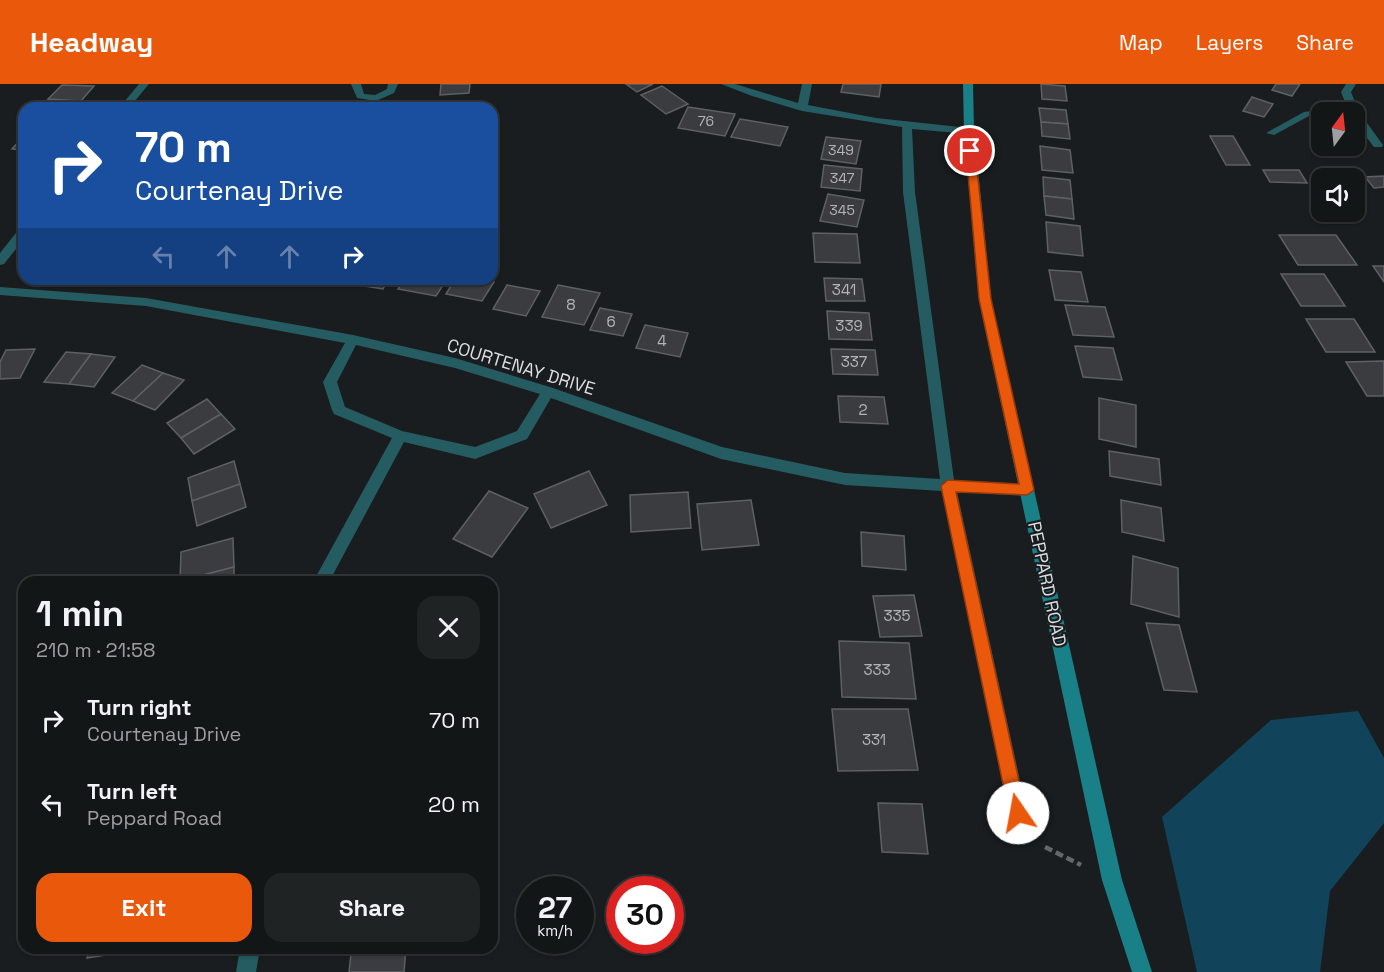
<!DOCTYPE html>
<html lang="en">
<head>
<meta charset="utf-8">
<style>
  body { margin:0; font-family:"Space Grotesk",sans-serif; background:#202324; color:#f1f3f6; height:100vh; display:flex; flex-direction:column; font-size:22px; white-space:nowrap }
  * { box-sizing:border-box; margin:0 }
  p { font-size:20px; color:#9d9fa1 }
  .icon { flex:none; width:33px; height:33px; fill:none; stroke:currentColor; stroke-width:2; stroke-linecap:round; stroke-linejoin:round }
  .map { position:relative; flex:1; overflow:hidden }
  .details { position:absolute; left:18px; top:492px; width:480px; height:378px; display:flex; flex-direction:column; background:#131617; border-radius:18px; box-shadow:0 2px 4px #0004,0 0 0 2px #323536 }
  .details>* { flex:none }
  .guide { position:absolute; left:18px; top:18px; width:480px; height:183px; border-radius:18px; box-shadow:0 2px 4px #0004,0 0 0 2px #323536; background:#1a4fa0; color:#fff; overflow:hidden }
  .needle { width:39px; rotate:15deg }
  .controls { position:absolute; left:1311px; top:18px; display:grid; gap:12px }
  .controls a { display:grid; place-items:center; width:54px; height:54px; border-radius:12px; background:#131617; box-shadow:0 2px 4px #0004,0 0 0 2px #323536; font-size:30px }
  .speed { position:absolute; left:516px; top:792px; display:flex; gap:12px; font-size:30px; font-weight:700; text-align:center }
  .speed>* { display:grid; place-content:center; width:78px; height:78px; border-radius:50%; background:#131617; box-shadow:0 2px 4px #0004,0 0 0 2px #323536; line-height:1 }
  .speed small { font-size:15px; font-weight:400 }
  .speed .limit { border:9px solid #d22; background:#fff; color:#111 }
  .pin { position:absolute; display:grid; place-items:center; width:51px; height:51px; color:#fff; margin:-26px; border:3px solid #fff; border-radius:50%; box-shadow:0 2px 6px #0007 }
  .me { position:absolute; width:66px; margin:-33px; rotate:348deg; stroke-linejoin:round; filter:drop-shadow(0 0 4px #0008) }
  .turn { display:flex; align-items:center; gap:21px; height:126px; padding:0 18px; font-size:27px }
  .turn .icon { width:78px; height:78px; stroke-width:2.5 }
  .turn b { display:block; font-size:42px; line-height:51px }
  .lanes { display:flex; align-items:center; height:57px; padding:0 18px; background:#0003; justify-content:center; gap:30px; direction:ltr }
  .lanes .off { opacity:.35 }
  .round { display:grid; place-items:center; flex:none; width:63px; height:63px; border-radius:18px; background:#202324 }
  .summary { display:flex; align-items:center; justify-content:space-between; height:102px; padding:0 18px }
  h1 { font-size:36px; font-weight:700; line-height:45px }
  .button { display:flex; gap:12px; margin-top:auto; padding:12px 18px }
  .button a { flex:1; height:69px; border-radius:18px; background:#ea580c; color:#fff; font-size:24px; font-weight:700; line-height:69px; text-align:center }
  .button a+a { background:#202324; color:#f1f3f6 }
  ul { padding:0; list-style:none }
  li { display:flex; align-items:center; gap:18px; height:84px; padding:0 18px }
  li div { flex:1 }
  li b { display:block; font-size:22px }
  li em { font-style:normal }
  header { display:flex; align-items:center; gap:36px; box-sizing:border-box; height:84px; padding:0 30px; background:#ea580c; color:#fff }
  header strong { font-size:28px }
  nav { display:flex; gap:33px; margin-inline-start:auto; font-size:21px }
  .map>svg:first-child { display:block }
</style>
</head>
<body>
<header>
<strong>Headway</strong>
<nav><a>Map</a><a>Layers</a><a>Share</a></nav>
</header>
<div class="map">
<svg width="1384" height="888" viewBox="0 0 1384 888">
  <rect width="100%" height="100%" fill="#191d1f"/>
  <!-- green -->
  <polygon fill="#11445b" points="1358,627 1384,674 1384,739 1330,807 1320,888 1197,888 1162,733 1271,636"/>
  <!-- building -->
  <g fill="#3a3c40" stroke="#5d6064" stroke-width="1.5">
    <polygon points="441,0 470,0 469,9 440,11"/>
    <polygon points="626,0 653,0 637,8"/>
    <polygon points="843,0 881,0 879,13 841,8"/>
    <polygon points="1041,0 1065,2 1067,17 1042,15"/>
    <polygon points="1276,0 1300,0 1292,12 1272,6"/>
    <polygon points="62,1 94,2 81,17 48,15"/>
    <polygon points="662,2 688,20 666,30 641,11"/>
    <polygon points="1252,13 1273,20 1264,33 1243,27"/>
    <polygon points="309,18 308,24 266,24 268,20"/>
    <polygon points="688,23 735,30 725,52 678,44"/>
    <polygon points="1039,24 1066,26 1068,40 1041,38"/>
    <polygon points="740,35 788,43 780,62 731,53"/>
    <polygon points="1041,38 1068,40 1070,55 1042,52"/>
    <polygon points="24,52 24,66 12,65"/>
    <polygon points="1210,52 1233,52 1250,81 1226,81"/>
    <polygon points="826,53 861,57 856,80 821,75"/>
    <polygon points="1040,62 1070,66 1073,89 1042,86"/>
    <polygon points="824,81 862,85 860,107 821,103"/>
    <polygon points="1263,86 1299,86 1307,99 1270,98"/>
    <polygon points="1352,86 1361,99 1354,99 1354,94 1322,94 1317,87"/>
    <polygon points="1384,92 1384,103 1374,104 1365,93"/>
    <polygon points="1043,93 1070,96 1072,115 1044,112"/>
    <polygon points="828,110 864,116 857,143 820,137"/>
    <polygon points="1044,112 1072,115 1074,135 1046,131"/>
    <polygon points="1046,138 1080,142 1083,172 1048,168"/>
    <polygon points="813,149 857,150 860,179 815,178"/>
    <polygon points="1279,151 1336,151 1357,181 1298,181"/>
    <polygon points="1373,182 1384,182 1384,198"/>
    <polygon points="1049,186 1081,188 1088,218 1055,216"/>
    <polygon points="1281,190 1324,190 1345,222 1301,222"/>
    <polygon points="824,194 862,195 865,217 826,217"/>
    <polygon points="368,195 388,195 383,205 364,202"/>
    <polygon points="404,195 447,195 436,212 398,205"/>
    <polygon points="455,195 481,195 494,198 482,217 446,210"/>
    <polygon points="507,201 540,207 526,232 493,225"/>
    <polygon points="558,201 600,209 584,241 542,233"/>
    <polygon points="1065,221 1105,223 1114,253 1073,251"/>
    <polygon points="600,224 632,230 623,252 590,246"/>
    <polygon points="827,227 869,229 872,256 829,255"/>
    <polygon points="1306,235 1354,235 1375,268 1326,268"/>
    <polygon points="645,241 688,249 680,273 636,264"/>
    <polygon points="1075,262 1113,264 1122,296 1083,293"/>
    <polygon points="35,265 20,294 0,295 0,278 6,266"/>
    <polygon points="831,265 875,266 878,291 833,290"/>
    <polygon points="66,268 91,270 69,300 44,298"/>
    <polygon points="91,270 115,273 94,303 69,300"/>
    <polygon points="1384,277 1384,312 1367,312 1346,278"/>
    <polygon points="142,281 163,289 133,317 112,309"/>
    <polygon points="163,289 184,296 155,326 133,317"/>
    <polygon points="838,312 884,313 888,340 840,338"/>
    <polygon points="1099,314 1136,321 1136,363 1099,355"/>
    <polygon points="207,315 221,330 181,354 167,339"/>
    <polygon points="221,330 235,345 194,370 181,354"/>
    <polygon points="1109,367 1159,375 1161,401 1110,392"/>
    <polygon points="234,377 240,400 192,417 188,394"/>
    <polygon points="589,387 607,421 551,444 534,410"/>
    <polygon points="240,400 246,423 197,442 192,417"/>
    <polygon points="489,407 528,424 492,473 453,455"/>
    <polygon points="688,408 691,444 631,448 630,411"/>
    <polygon points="751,416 759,461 702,466 697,420"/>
    <polygon points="1121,416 1161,424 1164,457 1122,448"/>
    <polygon points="861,448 904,452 906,486 862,482"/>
    <polygon points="233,454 234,483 180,497 181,468"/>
    <polygon points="1133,472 1178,484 1179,533 1131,520"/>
    <polygon points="234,483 234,498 180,498 180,497"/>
    <polygon points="914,511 922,552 880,553 873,512"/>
    <polygon points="1146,539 1179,541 1197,608 1164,606"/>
    <polygon points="839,557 909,559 916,615 842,613"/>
    <polygon points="832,625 908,625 918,686 838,687"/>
    <polygon points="878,719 922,720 928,770 882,768"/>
    <polygon points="90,864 150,864 87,874"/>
    <polygon points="406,864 404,888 349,888 351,870"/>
  </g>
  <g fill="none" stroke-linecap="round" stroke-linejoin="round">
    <!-- path -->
    <polyline stroke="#636769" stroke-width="4.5" stroke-dasharray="8 4" stroke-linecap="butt" points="1045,763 1081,781"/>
    <!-- lane -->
    <polygon fill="#255c61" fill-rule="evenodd" points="1351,22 1354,23 1354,27 1322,28 1322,31 1309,32 1274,51 1266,49 1304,28"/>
    <!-- street -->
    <g fill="#255c61" fill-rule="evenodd">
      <polygon points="139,0 149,0 129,24 119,24"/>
      <polygon points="351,0 361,0 364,10 375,11 387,5 388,0 398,0 394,9 376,17 357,14"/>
      <path d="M721 0H735L798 19 802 0H812L808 21 876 34 969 44 974 47 969 50 912 45 915 108 954 396 1027 400 1032 402 1034 406 1032 410 1027 412 957 408 1032 752 1030 759 1023 761 1016 759 1014 752 942 407 845 401 721 375 551 314 527 355 475 375 404 358 329 498H313L392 354 334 330 332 326 323 298 345 259 146 222 0 211V203L146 214 353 251 455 274 553 304 722 363 845 389 940 395 903 108 902 43 802 27 752 12ZM356 261 455 284 540 310 517 347 475 363 402 347 345 323 337 298Z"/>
      <polygon points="1346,0 1356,0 1351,8 1359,28 1383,61 1382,63 1374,63 1354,37 1354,28 1349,28 1341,8"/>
      <polygon points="24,143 24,155 4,180 0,181 0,169 20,144"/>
      <polygon points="240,864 260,864 256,888 236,888"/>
    </g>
    <!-- secondary -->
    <polygon fill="#1a8088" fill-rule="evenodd" points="963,0 973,0 974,47 991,215 1122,796 1152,888 1132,888 1102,796 979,215 964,47"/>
  </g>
  <!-- route -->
  <polygon fill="#ea580c" stroke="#983908" stroke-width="1.5" points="970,64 975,67 991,215 1034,406 1027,411 956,408 1026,729 1024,735 1018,737 1012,735 1009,729 941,402 948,396 1019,400 979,215 966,67"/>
  <g text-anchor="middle" stroke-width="4.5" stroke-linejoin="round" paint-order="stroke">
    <!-- far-number labels -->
    <g font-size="14" fill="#b3b5b7">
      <text x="706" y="42">76</text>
      <text x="841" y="71">349</text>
      <text x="842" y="99">347</text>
      <text x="842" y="131">345</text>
    </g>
    <!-- number labels -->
    <g font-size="15" fill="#b3b5b7">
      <text x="844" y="211">341</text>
      <text x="571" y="226">8</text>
      <text x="611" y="243">6</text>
      <text x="849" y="247">339</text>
      <text x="662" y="262">4</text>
      <text x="854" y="283">337</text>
      <text x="863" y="331">2</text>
      <text x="897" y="537">335</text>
      <text x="877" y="591">333</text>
      <text x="874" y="661">331</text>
    </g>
    <!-- street labels -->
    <g font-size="18" fill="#dbdddf" stroke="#191d1f">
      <text transform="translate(521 283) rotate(17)" y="6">COURTENAY DRIVE</text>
      <text transform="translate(1047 500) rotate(78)" y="6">PEPPARD ROAD</text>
    </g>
  </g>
</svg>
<div class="controls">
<a><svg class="needle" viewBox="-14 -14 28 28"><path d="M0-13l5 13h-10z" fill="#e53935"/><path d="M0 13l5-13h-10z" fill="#9d9fa1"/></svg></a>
<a><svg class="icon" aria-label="sound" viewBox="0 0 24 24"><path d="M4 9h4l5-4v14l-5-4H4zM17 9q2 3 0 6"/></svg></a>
</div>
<div class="speed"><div>27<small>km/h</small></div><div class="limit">30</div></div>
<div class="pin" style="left:970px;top:67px;background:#d93025"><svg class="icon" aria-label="arrive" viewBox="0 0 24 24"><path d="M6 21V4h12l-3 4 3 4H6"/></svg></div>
<svg class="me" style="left:1018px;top:729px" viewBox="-20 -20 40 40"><circle r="19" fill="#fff"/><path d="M0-13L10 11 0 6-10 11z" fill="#ea580c"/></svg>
<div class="guide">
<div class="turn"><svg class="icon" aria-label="right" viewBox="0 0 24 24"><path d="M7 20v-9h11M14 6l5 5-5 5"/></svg><div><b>70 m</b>Courtenay Drive</div></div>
<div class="lanes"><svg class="icon off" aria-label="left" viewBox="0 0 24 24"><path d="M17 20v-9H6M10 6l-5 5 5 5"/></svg><svg class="icon off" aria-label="ahead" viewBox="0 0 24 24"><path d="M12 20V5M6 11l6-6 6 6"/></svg><svg class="icon off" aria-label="ahead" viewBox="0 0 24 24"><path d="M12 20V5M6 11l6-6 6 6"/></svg><svg class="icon" aria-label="right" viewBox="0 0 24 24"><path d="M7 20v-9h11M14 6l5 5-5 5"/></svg></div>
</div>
<section class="details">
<div class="summary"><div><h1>1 min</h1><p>210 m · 21:58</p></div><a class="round"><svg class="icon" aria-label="close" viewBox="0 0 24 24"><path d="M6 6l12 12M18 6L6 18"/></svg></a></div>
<ul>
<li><svg class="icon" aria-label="right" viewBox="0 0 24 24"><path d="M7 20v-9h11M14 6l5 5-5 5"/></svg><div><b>Turn right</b><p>Courtenay Drive</p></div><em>70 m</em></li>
<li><svg class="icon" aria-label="left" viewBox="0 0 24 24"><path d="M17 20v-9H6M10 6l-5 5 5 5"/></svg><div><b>Turn left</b><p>Peppard Road</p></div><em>20 m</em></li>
</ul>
<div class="button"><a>Exit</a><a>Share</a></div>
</section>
</div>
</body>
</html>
